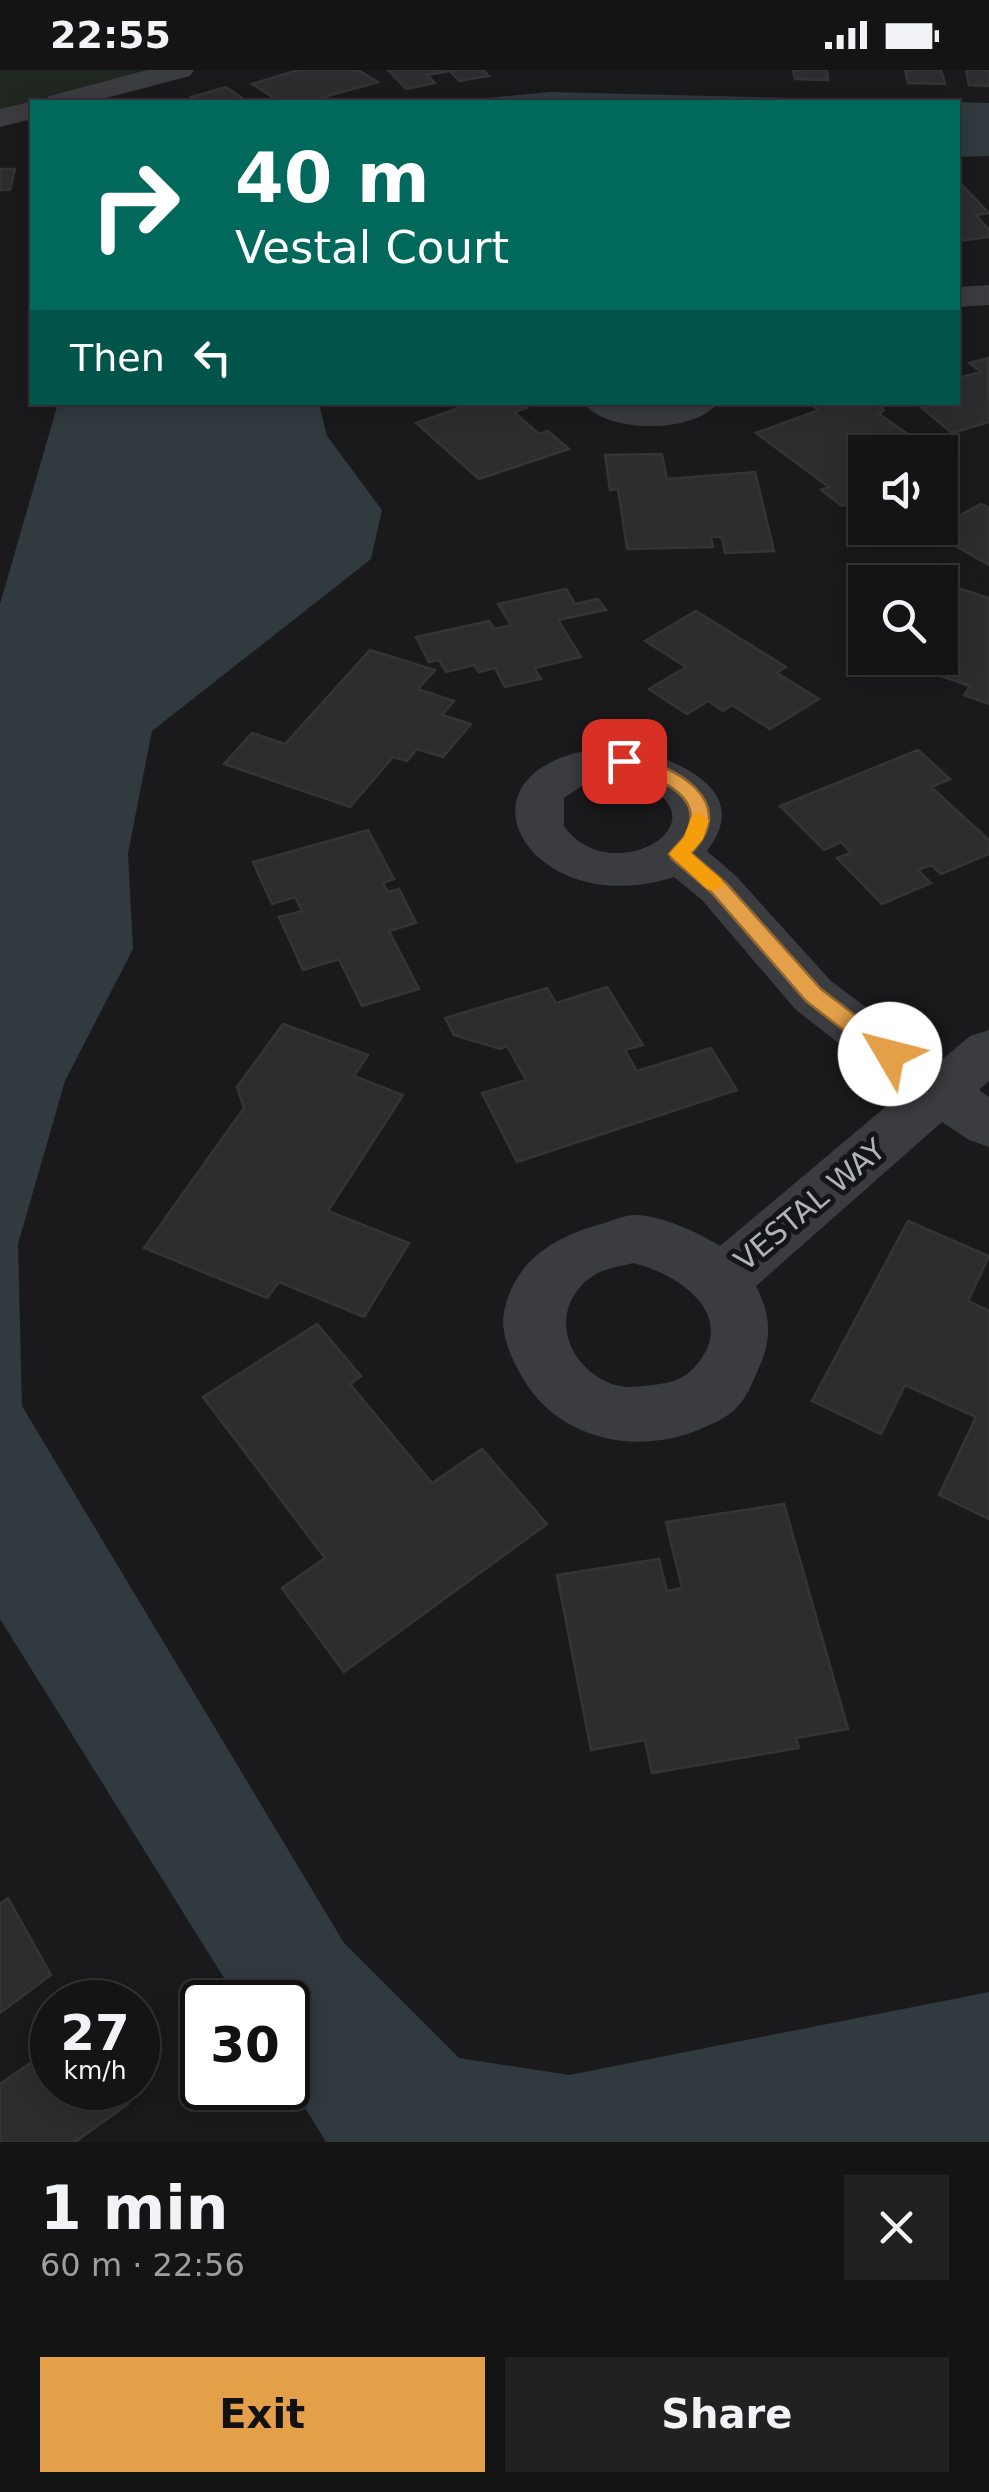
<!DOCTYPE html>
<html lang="en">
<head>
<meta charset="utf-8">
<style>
  body { margin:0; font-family:"DejaVu Sans",sans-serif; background:#212122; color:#f1f3f6; height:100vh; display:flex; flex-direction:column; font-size:38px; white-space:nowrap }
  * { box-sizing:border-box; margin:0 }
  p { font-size:32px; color:#9d9ea0 }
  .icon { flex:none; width:55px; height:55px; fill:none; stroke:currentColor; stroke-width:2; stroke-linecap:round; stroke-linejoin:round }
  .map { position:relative; height:2072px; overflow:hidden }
  .drawer { display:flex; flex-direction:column; background:#141415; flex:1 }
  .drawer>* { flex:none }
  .banner { position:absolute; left:30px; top:30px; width:930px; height:305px; border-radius:0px; box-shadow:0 5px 25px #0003,0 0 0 2px #333334; background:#00695c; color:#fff; overflow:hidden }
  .tools { position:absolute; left:848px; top:365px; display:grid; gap:20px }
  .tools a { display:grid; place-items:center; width:110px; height:110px; border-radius:0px; background:#141415; box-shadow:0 5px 25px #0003,0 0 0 2px #333334; font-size:50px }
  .speed { position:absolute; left:30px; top:1910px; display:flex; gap:20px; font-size:50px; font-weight:700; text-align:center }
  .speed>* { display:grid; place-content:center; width:130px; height:130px; border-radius:50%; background:#141415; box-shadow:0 5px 25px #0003,0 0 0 2px #333334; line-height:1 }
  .speed small { font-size:25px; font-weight:400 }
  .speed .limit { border:5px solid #111; border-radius:15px; background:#fff; color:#111 }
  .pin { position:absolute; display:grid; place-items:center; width:85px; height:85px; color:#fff; margin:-42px; border-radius:20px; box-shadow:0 5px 15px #0006 }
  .me { position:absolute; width:110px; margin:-55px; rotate:307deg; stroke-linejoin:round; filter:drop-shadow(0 0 8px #0008) }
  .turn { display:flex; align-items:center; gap:35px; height:210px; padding:0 40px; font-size:45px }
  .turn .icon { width:130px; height:130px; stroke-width:2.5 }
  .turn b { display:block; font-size:70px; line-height:85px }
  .then { display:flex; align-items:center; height:95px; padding:0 40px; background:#0003; gap:20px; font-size:38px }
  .round { display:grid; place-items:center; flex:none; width:105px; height:105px; border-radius:0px; background:#212122 }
  .overview { display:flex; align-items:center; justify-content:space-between; height:170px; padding:0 40px }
  h1 { font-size:60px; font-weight:600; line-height:75px }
  .cta { display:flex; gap:20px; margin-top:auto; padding:20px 40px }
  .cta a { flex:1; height:115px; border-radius:0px; background:#e4a049; color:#111; font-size:40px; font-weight:600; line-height:115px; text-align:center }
  .cta a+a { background:#212122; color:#f1f3f6 }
  .status { display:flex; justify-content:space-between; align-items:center; height:70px; padding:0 50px; background:#141415; direction:ltr }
  .status svg { height:28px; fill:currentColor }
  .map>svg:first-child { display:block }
</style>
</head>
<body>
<div class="status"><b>22:55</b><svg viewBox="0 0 49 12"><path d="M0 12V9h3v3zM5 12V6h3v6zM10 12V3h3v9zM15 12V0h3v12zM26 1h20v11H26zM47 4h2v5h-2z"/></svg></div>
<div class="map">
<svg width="989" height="2072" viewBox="0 0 989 2072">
  <rect width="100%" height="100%" fill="#1a1a1c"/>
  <!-- green -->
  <polygon fill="#202620" points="0,0 146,0 0,39"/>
  <!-- water -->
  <g fill="#303a3f">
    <polygon points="550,22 989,33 989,86 958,87 958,32 446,32"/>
    <polygon points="58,333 319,333 327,366 382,440 371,489 152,661 128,783 133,879 65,1011 18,1174 22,1336 344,1873 459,1988 569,2005 989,1922 989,2072 326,2072 288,2010 288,1932 239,1932 0,1549 0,534"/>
  </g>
  <!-- building -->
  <g fill="#2d2d30" stroke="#343437" stroke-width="2.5">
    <polygon points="298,0 358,0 378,12 306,32 280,32 252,14"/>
    <polygon points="388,0 483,0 489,6 459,11 450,1 427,5 435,13 406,19"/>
    <polygon points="793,0 827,0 828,10 795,9"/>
    <polygon points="905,0 941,0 945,14 908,13"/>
    <polygon points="966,0 989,0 989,16 969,15"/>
    <polygon points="226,17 248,32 200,32 191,27"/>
    <polygon points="0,99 15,99 10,120 0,120"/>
    <polygon points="958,111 989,143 976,145 989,160 989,167 958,171"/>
    <polygon points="988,288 989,352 952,363 915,332 958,332 958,308 981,302 969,293"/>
    <polygon points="456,332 520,332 527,338 514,342 539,364 548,361 569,379 479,409 416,353 462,337"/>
    <polygon points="808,332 873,332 884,340 879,344 934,382 865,382 865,414 861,415 865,427 842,436 821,420 829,417 756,363 819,340"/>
    <polygon points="662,384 667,409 755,402 774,481 725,483 722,467 711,467 713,477 627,479 618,419 610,420 605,385"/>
    <polygon points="981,434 989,438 989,495 930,461"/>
    <polygon points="925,507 989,528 989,634 964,625 970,616 894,590 940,588 940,512 921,512"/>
    <polygon points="566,519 575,534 598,529 606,540 558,550 581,587 534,598 541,609 505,617 495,598 479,602 474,595 446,602 439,590 429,592 416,567 489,551 494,559 511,555 498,534"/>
    <polygon points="696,541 786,597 777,603 819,629 770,659 732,635 723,641 708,631 687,644 649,619 686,597 645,571"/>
    <polygon points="370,580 435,600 418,619 454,631 442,645 471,654 443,687 417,679 407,691 393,687 350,737 224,694 252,663 285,674"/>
    <polygon points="918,680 950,709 931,717 989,770 989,784 941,804 931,795 918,800 931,813 882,834 837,788 851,783 841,772 824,780 780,736"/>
    <polygon points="368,760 394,809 383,813 388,822 399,819 416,853 389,861 419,919 362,936 339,889 303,900 279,847 302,841 295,827 272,834 253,792"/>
    <polygon points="607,917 643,975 625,980 637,1001 711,978 737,1020 517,1092 482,1023 526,1010 507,976 500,979 454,965 445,948 547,918 556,933"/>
    <polygon points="283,954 368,985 354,1006 403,1025 328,1141 409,1173 364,1247 279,1212 267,1228 144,1178 244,1038 237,1017"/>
    <polygon points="908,1151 989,1186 968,1231 989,1241 989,1449 939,1425 976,1347 905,1315 881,1364 812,1331"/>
    <polygon points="317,1254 361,1306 350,1314 432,1413 482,1379 547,1454 344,1602 282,1518 325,1488 203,1327"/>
    <polygon points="784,1434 848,1659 796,1668 799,1678 652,1703 645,1670 591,1680 557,1505 659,1489 667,1521 682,1518 666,1452"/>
    <polygon points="8,1828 51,1905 0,1943 0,1834"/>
    <polygon points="52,1978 52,2018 121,2018 128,2034 75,2072 0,2072 0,2014"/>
  </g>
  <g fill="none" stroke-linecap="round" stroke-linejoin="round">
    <!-- street -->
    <g fill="#3b3c40" fill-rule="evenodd">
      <polygon points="147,0 194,0 190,6 91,32 44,32 49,26"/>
      <polygon points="32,31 38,32 32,32 32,49 0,57 0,39"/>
      <polygon points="989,215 989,235 958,237 958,217"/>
      <path d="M583 332H718C697 364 604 364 583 332Z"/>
      <path d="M624 676C672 689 756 717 707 781L736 806 831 911 939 992 970 966 989 960V1011L979 1020 989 1027V1077L969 1070 942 1052 756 1216C772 1247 772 1271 757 1302 752 1314 747 1326 739 1335 727 1349 710 1355 693 1362 630 1385 556 1367 522 1307 511 1288 500 1264 504 1242 514 1192 552 1168 598 1155 609 1152 623 1145 635 1145 663 1146 697 1162 720 1176L902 1023 795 939 702 830 674 807C522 856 433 685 624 676ZM622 706C744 745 612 825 564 756V728L592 709ZM633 1193C676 1203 738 1243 698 1293 686 1309 671 1313 652 1315 636 1317 621 1319 607 1312 560 1290 550 1232 596 1204 607 1198 622 1196 633 1193Z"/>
    </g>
  </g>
  <!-- route -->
  <path fill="#e4a049" stroke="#94682f" stroke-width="2.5" d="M624 685C671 693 743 730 691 783L726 813 821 919 898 978 901 984 898 990H882L806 931 712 823 672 789 669 784C674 777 681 772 685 765 710 723 646 703 617 696L615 691Z"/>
  <!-- slow -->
  <polygon fill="#f59e0b" points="699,743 709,750 703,769 691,783 721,809 724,814 714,821 707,819 669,784 684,767 692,745"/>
  <g text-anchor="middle" stroke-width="10" stroke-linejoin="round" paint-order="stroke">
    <!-- street labels -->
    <g font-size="30" fill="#adb3ba" stroke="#151517">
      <text transform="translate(810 1135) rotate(-40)" y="10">VESTAL WAY</text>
    </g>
  </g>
</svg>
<div class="tools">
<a><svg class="icon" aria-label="sound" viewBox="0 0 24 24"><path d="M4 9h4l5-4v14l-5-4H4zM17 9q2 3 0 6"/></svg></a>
<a><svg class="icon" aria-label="search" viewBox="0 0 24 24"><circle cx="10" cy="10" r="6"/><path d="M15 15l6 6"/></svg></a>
</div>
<div class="speed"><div>27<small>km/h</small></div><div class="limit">30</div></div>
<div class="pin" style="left:624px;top:691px;background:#d93025"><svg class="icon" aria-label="arrive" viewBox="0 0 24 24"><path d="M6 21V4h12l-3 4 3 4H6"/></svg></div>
<svg class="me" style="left:890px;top:984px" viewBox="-20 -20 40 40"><circle r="19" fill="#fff"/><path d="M0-13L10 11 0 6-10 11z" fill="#e4a049"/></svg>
<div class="banner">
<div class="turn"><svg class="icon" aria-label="right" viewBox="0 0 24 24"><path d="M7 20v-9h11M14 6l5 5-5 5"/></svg><div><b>40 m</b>Vestal Court</div></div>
<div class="then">Then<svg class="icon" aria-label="left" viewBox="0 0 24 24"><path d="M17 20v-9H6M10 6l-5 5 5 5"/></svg></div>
</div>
</div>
<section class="drawer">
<div class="overview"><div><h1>1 min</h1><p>60 m · 22:56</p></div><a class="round"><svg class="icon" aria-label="close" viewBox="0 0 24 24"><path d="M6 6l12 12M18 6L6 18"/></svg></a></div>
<div class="cta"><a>Exit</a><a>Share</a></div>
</section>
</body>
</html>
